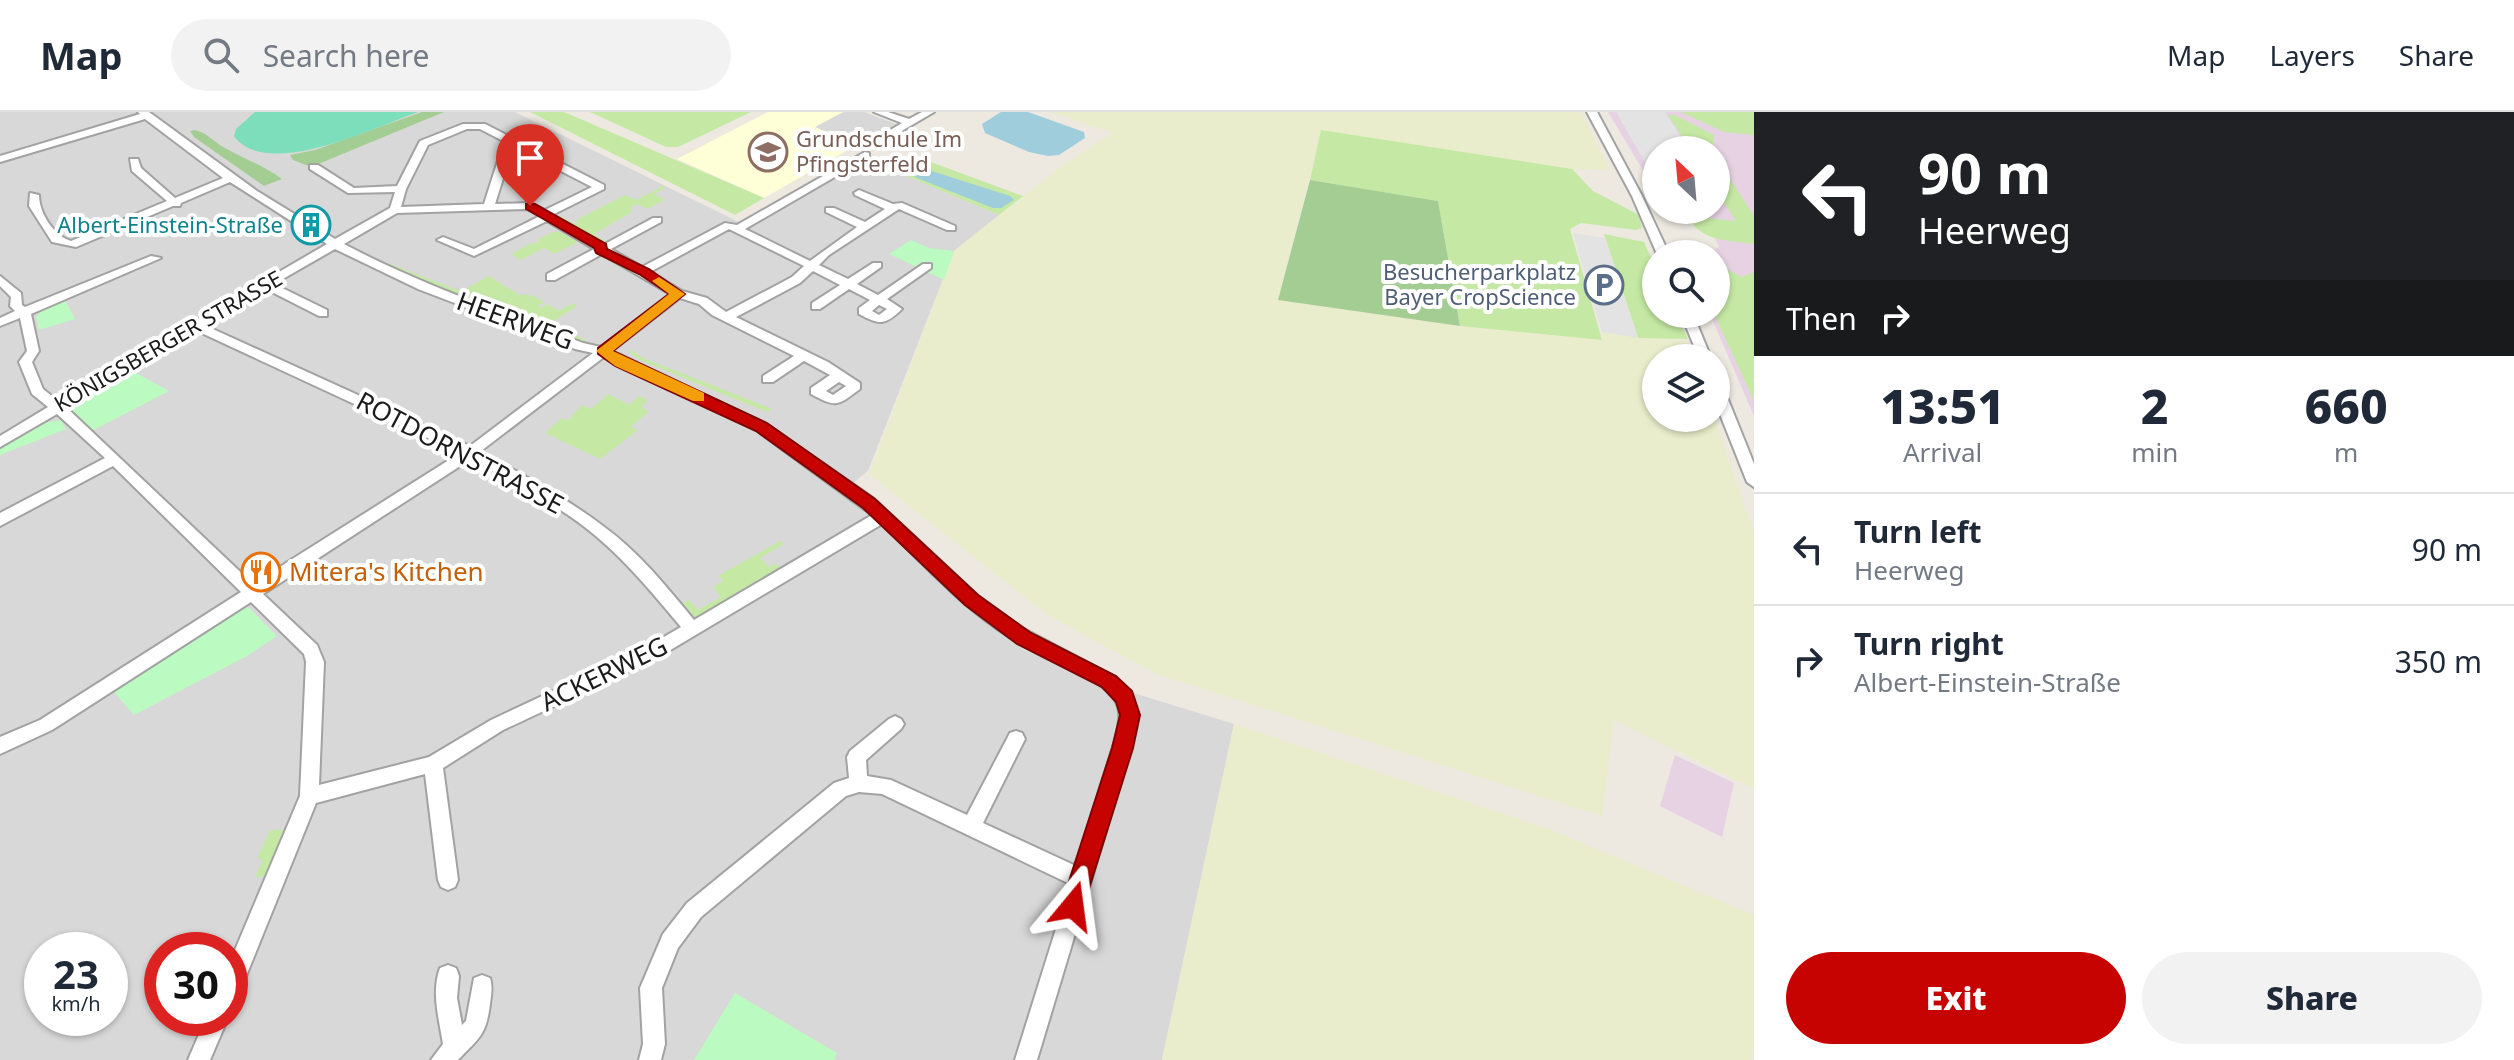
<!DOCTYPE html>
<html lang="en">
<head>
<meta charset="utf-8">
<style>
  body { margin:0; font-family:"Noto Sans",sans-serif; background:#f2f2f3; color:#1f2937; height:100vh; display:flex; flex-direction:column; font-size:30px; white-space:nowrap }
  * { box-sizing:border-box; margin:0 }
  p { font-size:26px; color:#747a83 }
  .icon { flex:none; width:44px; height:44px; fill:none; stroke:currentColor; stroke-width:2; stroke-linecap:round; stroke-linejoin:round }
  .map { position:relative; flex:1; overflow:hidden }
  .drawer { display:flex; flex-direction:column; background:#fff; width:760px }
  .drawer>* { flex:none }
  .hud { background:#202124; color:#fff; overflow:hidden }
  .needle { width:52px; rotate:334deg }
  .controls { position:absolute; left:1642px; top:24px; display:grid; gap:16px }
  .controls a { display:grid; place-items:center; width:88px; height:88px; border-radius:50%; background:#fff; box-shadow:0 2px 6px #0004; font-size:40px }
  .speed { position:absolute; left:24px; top:820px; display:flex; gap:16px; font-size:40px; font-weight:700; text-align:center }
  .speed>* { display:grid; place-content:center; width:104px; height:104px; border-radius:50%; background:#fff; box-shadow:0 2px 6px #0004; line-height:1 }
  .speed small { font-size:20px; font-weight:400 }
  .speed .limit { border:12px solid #d22; background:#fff; color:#111 }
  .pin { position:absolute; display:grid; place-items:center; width:68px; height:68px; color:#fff; margin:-82px -34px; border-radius:50% 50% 50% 0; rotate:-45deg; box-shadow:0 0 8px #0007 }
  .pin .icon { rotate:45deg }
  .me { position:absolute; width:88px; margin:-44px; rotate:16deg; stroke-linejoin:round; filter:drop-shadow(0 0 6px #0008) }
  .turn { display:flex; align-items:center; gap:28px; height:168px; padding:0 32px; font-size:36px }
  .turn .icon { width:104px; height:104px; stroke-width:2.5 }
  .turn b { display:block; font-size:56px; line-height:68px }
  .then { display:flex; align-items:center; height:76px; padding:0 32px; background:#0003; gap:16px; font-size:30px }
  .eta { display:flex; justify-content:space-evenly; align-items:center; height:136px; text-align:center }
  .eta b { font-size:48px; font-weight:800; line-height:56px }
  .primary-button { display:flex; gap:16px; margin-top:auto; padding:16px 32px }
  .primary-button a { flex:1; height:92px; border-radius:48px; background:#c60300; color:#fff; font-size:32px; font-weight:800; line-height:92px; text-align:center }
  .primary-button a+a { background:#f2f2f3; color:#1f2937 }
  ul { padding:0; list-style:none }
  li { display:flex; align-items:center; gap:24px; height:112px; padding:0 32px; border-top:2px solid #e0e1e3 }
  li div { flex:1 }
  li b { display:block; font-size:30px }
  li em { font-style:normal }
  header { display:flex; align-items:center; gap:48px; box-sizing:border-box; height:112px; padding:0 40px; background:#fff; border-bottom:2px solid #e0e1e3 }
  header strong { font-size:38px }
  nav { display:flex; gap:44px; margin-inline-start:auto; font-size:28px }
  .search { width:560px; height:72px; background:#f2f2f3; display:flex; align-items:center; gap:20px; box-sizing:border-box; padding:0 28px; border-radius:44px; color:#747a83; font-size:30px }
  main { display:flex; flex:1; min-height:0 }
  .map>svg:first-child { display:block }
</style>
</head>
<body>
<header>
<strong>Map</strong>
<div class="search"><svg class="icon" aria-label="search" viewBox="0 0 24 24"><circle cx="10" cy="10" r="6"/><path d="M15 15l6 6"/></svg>Search here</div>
<nav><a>Map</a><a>Layers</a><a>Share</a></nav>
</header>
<main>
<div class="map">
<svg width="1754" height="948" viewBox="0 0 1754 948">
  <rect width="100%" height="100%" fill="#ede9e0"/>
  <!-- residential -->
  <g fill="#d9d8d8" fill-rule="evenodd">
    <path d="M0 0H515L749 115 867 47 999 103 954 139 868 359 842 380 985 508 1024 538 1137 582 1234 612 1162 948H0ZM42 838H110V906H42ZM162 838H230V906H162Z"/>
    <polygon points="843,0 864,0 896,12 857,33 814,15"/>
  </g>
  <!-- industrial -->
  <g fill="#e6d2e2">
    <polygon points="1608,0 1754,0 1754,304 1710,202 1716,202 1716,142 1706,142 1719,135 1715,126 1722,126 1667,98 1716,98 1716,38 1656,38 1656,80"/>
    <polygon points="1675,643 1734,671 1722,725 1660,694"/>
  </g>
  <!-- education -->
  <polygon fill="#feffd7" points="768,0 843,0 815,15 857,33 764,86 677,47"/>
  <!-- farmland -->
  <g fill="#eaedcb">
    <polygon points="1051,0 1581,0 1610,58 1572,57 1321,19 1278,188 1460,214 1602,228 1602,220 1685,229 1691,246 1656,246 1656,306 1714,306 1754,421 1754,677 1614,608 1602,704 1156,562 1046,502 869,362 954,139 1059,56 1112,21"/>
    <polygon points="1234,612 1549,717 1754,803 1754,934 1751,948 1162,948"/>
  </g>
  <!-- grass -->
  <g fill="#c5e9a4">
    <polygon points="530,0 564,0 764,86 735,103"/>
    <polygon points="590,0 751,0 678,35 666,35"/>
    <polygon points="1681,0 1754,0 1754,23 1724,20"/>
    <polygon points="1668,3 1675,3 1714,23 1713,38 1691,38"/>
    <polygon points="1321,18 1572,57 1593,79 1639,103 1642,116 1636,118 1581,111 1570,117 1602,228 1460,214 1438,89 1310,68"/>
    <polygon points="912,43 1023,84 999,103 902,62 898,52"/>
    <path d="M1716 52 1722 54 1754 104V132C1728 128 1700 130 1688 104L1736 109 1716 78Z"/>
    <polygon points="663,74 666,76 654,82 665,88 647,97 637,92 631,95 632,100 594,122 606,129 603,131 555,107 560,104 575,112 579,110 576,108 625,83 636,88"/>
    <polygon points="553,120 560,120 578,130 554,142 544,136 521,148 511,142 530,132 540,130 537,128"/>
    <polygon points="1604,122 1644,130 1656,157 1656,202 1676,202 1688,227 1638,226"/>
    <polygon points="388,151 584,227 587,231 383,154"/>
    <polygon points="1716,152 1742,165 1754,160 1754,289 1714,202"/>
    <polygon points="489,164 519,183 532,183 544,190 538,194 540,196 547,192 559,199 573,191 577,194 551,211 463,178"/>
    <polygon points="630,237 643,246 772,297 767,300 640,248 630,241"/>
    <polygon points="608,282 629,293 639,284 648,288 641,295 649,299 631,315 638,318 600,347 545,321 562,306 567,309 582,293 591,297"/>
    <polygon points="780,429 784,432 760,446 769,455 775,451 781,457 695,506 683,491 689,488 698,498 721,485 713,475 723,469 718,464"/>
    <polygon points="270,718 287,718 266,765 255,765 263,747 257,747"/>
  </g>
  <!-- forest -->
  <g fill="#a4cd94">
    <polygon points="422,0 444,0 311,55 293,48 290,43 315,38"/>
    <path d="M195 18C207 21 213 29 223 35 244 47 263 53 282 67L264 74 194 25 190 19Z"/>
    <polygon points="1310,68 1438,89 1460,214 1278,188"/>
  </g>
  <!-- park -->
  <g fill="#bbfac1">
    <polygon points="911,128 929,136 954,139 944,168 889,142"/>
    <polygon points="65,188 75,207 39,218 36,205 42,198"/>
    <polygon points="129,257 169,279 92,319 68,294"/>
    <polygon points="61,308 66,317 0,343 0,336 44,311"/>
    <polygon points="246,493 277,524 247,544 134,603 113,579"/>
    <polygon points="735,881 837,941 834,948 694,948"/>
  </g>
  <!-- pitch -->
  <path fill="#7cdeba" d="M255 0H418C376 15 266 69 234 24L236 17Z"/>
  <!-- parking -->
  <g fill="#e3e3e3">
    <polygon points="1616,0 1665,0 1689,38 1656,38 1656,69"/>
    <polygon points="1573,121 1605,126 1638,226 1602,220"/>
  </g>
  <!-- water -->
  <g fill="#9fcddc">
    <polygon points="1001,0 1028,0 1084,20 1085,26 1059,43 1048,44 1029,40 985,21 982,12"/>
    <polygon points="916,54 1010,84 1014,88 1001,96 993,96 917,66 905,57"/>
  </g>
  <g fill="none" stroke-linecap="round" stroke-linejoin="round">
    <defs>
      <g id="minor">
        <path d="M138 0H149L257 79 335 127 390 96 395 80 348 81 310 57V53H318L354 76 397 74 420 29 463 12H485L604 73V77L552 103 603 133 653 106H661V110L611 137 642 155 725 111 737 113 865 40 869 41V45L745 117 810 149 857 115 826 100V96H834L865 110 885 97 855 83 854 81 859 78 893 92 902 91 955 114V118H947L899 97 829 143 819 153 848 167 873 151H881V155L857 172 878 183 923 152H931V156L887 187 902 197C884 214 880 213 859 202V196L870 188 849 177 820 197H812V191L840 173 813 159 800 171 736 205 828 250 860 271V277C837 294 837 296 811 282V276L830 263 804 249 773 270H763V264L794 244 712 203 699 192 680 186 612 239 766 312 874 387 977 483 1022 516 1115 565 1129 580 1137 600 1131 636 1037 948H1015L1070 772 882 682 859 680 846 684 701 805 678 836 662 876 665 932 661 948H639L643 932 640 876 663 822 687 791 834 671 849 666 847 645 850 639 889 607 895 604 901 607 904 612 901 617 866 648 867 664 891 668 967 703 1010 621 1016 619 1022 621 1025 627 983 711 1076 754 1116 625C1119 610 1123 597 1112 584 1092 561 1039 543 1011 526 962 496 923 451 882 412L657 546 503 618 443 656 458 768 455 775 448 778 441 775 438 768 425 662 316 691 238 884 230 887V850L300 684 306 550 304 542 251 490 52 618 0 642V625L40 608 241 480 113 354 0 414V401L105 346 57 302 0 335V324L48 295 32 282 19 250 27 239 20 206 0 214V206L15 199 10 194 11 185 0 174V164L21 181 22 193 25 195 151 144 161 146 31 202 39 239 32 250 43 277 58 289 327 132 230 70 181 91 180 94H173L76 135 52 130 29 94 30 81 39 83C39 101 54 124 71 129L167 89 132 59 130 47H138L141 56 175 86 223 66 145 7 0 50V44L140 2ZM467 17H480L513 34 500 42 484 92 401 95 406 77 428 33ZM520 38 592 75 545 98 530 91 495 92 510 44ZM528 97 540 104 474 137 443 125 437 128 474 144 547 109 594 137 547 162V168H555L602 142 670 182 601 235 583 231C502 200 421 173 344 132L397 101ZM729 117 804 154 792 165 726 200 707 186 682 179 650 160ZM335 137 418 177 575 237 593 241 470 334 204 213 266 177 319 204H327V198L274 172ZM879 193 887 197 879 203 872 199ZM195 218 460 341 253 472 67 296ZM604 245 756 318 872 403 694 508C666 474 639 440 603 414 565 385 522 363 481 339ZM839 270 846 274 833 283 826 279ZM471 347C513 371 560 393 597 425 629 452 654 483 681 515L645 536 491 608 429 645 319 673 324 550 317 533 263 482Z"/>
        <polygon points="874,0 888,0 909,7 922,0 934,0 893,24 881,36 876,33 887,20 902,11"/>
        <polygon points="1587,0 1597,0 1642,84 1669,142 1657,142 1632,84"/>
        <polygon points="1681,202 1693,202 1711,246 1699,246"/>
        <polygon points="1716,271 1723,275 1754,352 1754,375 1747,370 1716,292"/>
        <path d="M448 853 456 856 459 864 457 886 462 913 466 909 474 866 482 863 490 866C493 876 491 883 490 892 486 924 479 926 458 948H431L443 932C439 907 431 880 440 856Z"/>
        <polygon points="206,906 228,906 210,948 188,948"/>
      </g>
    </defs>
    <!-- minor casing -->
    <use href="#minor" stroke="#a2a2a2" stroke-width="4"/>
    <!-- minor -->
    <use href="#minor" fill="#fff" fill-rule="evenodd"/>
  </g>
  <!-- route -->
  <polygon fill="#c60300" stroke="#810200" stroke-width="2" points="526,92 535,92 606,132 607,137 649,157 685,182 613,239 767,311 875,387 978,483 1031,521 1116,564 1132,579 1140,603 1133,636 1081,802 1073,806 1064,802 1061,794 1112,636 1120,603 1116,590 1102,575 1017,532 965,493 863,396 756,319 615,254 598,242 598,236 669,182 639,162 596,141 594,136 526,97"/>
  <!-- slow -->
  <polygon fill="#f59e0b" points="659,165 685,182 613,239 704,281 704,289 693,289 615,254 596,239 669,182 652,169"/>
  <!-- icons -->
  <defs>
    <symbol id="school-ring" viewBox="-11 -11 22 22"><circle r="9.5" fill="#fff" stroke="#8d6e63" stroke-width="1.5"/><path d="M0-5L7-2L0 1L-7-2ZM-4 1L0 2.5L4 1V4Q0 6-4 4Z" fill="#8d6e63"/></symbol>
    <symbol id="building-ring" viewBox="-11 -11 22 22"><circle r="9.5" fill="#fff" stroke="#0f9aa8" stroke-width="1.5"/><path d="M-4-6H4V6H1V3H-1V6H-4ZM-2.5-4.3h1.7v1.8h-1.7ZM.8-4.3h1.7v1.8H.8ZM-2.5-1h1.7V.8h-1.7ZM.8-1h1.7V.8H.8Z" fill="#0f9aa8"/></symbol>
    <symbol id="parking-ring" viewBox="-11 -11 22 22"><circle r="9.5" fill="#fff" stroke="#5c6f8a" stroke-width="1.5"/><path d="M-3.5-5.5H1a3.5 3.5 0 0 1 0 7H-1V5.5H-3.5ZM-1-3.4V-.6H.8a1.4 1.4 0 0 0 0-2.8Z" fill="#5c6f8a"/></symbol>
    <symbol id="restaurant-ring" viewBox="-11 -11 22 22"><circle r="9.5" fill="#fff" stroke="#e8710a" stroke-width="1.5"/><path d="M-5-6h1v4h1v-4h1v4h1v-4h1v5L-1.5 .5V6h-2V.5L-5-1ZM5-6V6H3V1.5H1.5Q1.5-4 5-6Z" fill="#e8710a"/></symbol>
  </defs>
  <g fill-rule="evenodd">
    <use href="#school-ring" x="746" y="18" width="44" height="44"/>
    <use href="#building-ring" x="289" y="91" width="44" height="44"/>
    <use href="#parking-ring" x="1582" y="151" width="44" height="44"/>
    <use href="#restaurant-ring" x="239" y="438" width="44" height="44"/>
  </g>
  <g text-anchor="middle" stroke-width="8" stroke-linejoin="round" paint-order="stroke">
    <!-- far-education labels -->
    <g font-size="22" fill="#785e54" stroke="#fff" text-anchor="start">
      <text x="796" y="35">Grundschule Im<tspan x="796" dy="25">Pfingsterfeld</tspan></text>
    </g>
    <!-- far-culture labels -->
    <g font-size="22" fill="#0d838f" stroke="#fff" text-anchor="end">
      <text x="283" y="121">Albert-Einstein-Straße</text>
    </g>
    <!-- far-service labels -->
    <g font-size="22" fill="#4e5e75" stroke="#fff" text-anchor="end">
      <text x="1576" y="168">Besucherparkplatz<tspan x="1576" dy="25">Bayer CropScience</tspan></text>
    </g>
    <!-- far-street labels -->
    <g font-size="22" fill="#1b1b1b" stroke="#fff">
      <text transform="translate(168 229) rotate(-30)" y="8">KÖNIGSBERGER STRASSE</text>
    </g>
    <!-- street labels -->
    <g font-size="26" fill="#1b1b1b" stroke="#fff">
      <text transform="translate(515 209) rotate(20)" y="9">HEERWEG</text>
      <text transform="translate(460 341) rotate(28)" y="9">ROTDORNSTRASSE</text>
      <text transform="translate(604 562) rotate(-26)" y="9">ACKERWEG</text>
    </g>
    <!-- food labels -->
    <g font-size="26" fill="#c56008" stroke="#fff" text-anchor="start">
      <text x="289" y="469">Mitera's Kitchen</text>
    </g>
  </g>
</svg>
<div class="controls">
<a><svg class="needle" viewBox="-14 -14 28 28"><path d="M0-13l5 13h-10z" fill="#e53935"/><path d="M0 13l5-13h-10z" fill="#747a83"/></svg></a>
<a><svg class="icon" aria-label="search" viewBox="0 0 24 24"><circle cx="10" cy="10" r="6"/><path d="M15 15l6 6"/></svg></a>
<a><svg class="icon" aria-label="layers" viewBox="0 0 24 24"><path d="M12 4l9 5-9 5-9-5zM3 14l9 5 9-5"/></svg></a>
</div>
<div class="speed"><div>23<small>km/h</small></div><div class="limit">30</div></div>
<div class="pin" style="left:530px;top:94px;background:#d93025"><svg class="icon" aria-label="arrive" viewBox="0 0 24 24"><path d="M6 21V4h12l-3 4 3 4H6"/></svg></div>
<svg class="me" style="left:1073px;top:794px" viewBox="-20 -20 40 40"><path d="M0-17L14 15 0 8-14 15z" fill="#c60300" stroke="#fff" stroke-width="4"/></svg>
</div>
<section class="drawer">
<div class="hud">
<div class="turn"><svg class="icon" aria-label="left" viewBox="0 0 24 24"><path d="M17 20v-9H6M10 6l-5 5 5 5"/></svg><div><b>90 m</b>Heerweg</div></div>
<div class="then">Then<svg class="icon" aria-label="right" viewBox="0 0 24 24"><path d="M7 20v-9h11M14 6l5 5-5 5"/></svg></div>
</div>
<div class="eta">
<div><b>13:51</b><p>Arrival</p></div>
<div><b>2</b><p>min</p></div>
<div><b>660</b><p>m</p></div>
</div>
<ul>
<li><svg class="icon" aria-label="left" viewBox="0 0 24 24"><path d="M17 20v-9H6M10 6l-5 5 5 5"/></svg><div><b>Turn left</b><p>Heerweg</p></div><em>90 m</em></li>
<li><svg class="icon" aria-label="right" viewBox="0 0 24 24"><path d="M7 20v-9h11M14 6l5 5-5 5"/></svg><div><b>Turn right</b><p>Albert-Einstein-Straße</p></div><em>350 m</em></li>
</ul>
<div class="primary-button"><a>Exit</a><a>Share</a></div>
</section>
</main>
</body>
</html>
